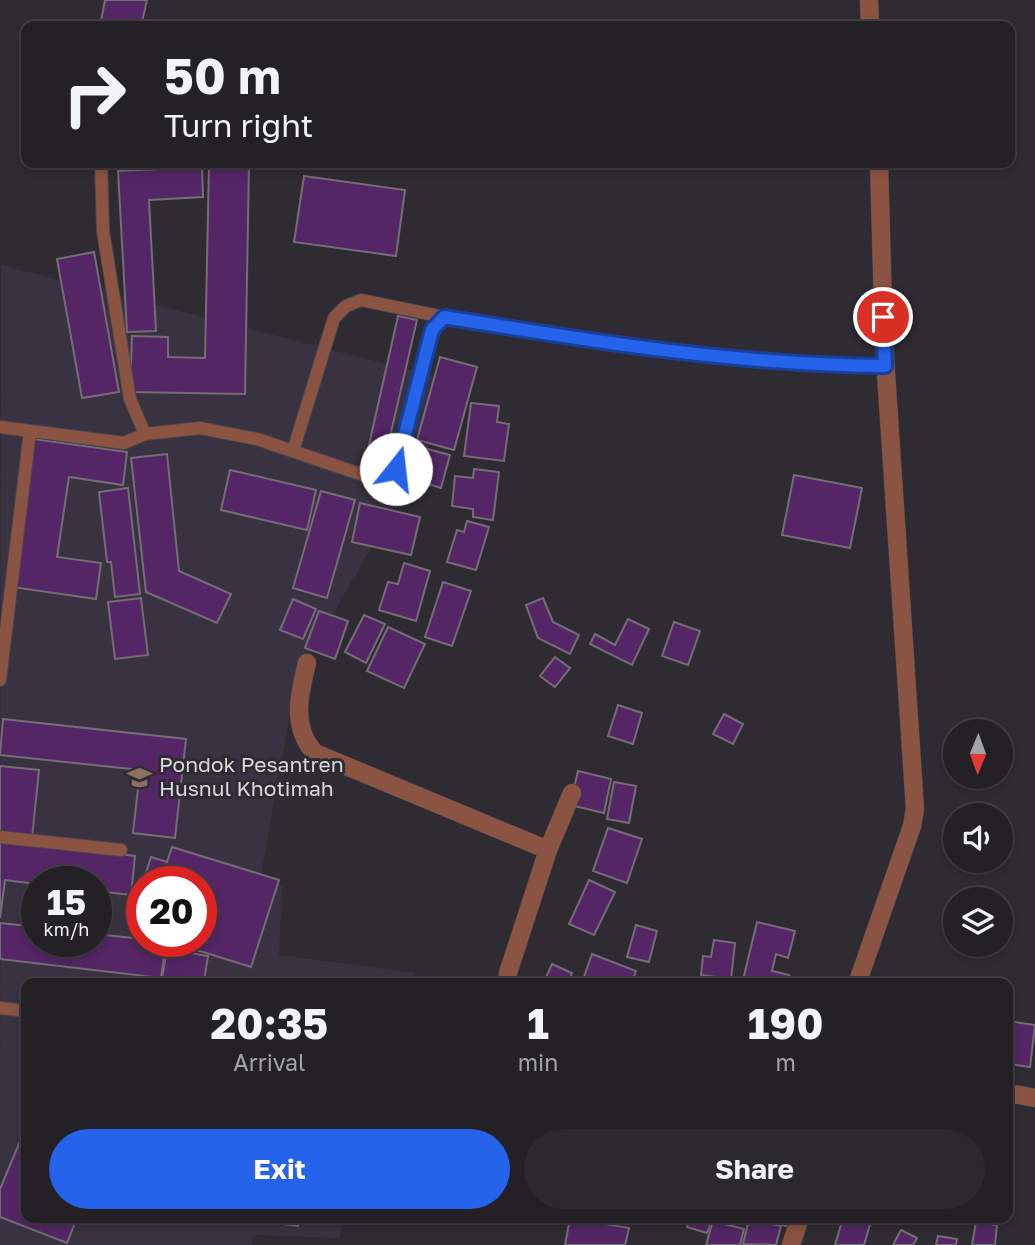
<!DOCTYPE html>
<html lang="en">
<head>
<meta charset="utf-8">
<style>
  body { margin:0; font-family:"Golos Text",sans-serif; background:#2b282e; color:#f1f3f6; height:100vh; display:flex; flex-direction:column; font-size:26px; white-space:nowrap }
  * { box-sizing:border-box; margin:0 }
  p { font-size:23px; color:#a3a3a7 }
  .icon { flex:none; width:38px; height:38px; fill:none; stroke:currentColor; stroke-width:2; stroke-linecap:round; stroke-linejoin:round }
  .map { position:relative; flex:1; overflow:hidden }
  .drawer { position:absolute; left:21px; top:978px; width:992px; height:245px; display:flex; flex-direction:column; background:#232026; border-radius:14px; box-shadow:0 4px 10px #0003,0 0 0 2px #403e43 }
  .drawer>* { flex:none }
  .hud { position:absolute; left:21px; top:21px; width:994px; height:147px; border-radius:14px; box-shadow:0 4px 10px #0003,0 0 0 2px #403e43; background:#232026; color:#f1f3f6; overflow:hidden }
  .needle { width:46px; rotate:181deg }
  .fabs { position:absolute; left:943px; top:719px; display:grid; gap:14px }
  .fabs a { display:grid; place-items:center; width:70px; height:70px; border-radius:50%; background:#232026; box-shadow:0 4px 10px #0003,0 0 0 2px #403e43; font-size:35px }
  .speed { position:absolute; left:21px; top:866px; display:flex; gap:14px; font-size:35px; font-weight:700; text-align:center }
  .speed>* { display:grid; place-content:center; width:91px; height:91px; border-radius:50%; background:#232026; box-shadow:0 4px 10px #0003,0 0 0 2px #403e43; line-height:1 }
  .speed small { font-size:18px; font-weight:400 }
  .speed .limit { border:10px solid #d22; background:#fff; color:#111 }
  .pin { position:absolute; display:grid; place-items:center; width:60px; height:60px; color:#fff; margin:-30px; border:4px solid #fff; border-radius:50%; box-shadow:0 2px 7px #0007 }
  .me { position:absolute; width:77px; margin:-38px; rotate:16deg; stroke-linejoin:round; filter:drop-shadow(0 0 5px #0008) }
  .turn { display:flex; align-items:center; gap:24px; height:147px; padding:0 28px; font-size:32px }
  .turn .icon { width:91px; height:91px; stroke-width:2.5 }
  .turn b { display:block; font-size:49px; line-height:60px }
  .eta { display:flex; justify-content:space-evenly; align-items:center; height:119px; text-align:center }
  .eta b { font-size:42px; font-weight:700; line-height:49px }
  .cta { display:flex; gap:14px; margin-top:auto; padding:14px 28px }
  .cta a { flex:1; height:80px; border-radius:42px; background:#2563eb; color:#fff; font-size:28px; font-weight:700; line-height:80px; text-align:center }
  .cta a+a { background:#2b282e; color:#f1f3f6 }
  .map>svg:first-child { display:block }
</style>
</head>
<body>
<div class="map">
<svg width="1035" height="1245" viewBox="0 0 1035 1245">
  <rect width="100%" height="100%" fill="#2f2b33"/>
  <!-- built -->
  <path fill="#393341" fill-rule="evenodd" d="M1 265 464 384 296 679 261 875 282 887 279 955 416 973 411 983 26 984V1218H344L339 1238 253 1235 252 1245H0ZM37 882H96V942H37ZM142 882H201V942H142Z"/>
  <!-- building -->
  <g fill="#542665" stroke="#746d76" stroke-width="2">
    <polygon points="105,0 147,0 141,26 100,26"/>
    <polygon points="209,163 249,164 245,394 130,392 132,336 168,337 168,357 205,358"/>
    <polygon points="762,163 790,163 790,166 761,167"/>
    <polygon points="202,167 203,197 149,200 156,331 127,332 118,171"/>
    <polygon points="304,176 405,190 396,256 294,242"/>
    <polygon points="94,252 119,392 82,398 57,259"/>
    <polygon points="398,316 417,320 382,471 364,467"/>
    <polygon points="440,357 477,367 454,450 417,440"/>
    <polygon points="471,403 499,406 497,422 509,424 504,461 464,456"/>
    <polygon points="34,439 127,452 123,485 69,477 57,557 101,563 96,599 12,587"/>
    <polygon points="417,446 450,455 441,488 408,478"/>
    <polygon points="167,454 179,571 231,594 217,623 146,592 131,458"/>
    <polygon points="474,469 499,472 493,520 473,517 473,509 452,506 455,476 473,478"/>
    <polygon points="230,470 316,490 307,530 221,510"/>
    <polygon points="794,475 862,488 850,548 782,535"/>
    <polygon points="128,488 140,594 115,597 111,562 107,562 99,492"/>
    <polygon points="321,491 355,500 327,598 293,588"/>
    <polygon points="360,503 420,517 411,555 352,542"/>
    <polygon points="467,521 489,527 476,570 447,562 457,530 464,532"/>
    <polygon points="404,563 430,571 416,621 379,610 388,582 398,584"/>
    <polygon points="443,582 471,591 452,646 425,637"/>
    <polygon points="141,598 148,655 115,659 108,602"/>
    <polygon points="543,598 553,622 579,635 570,654 538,638 526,605"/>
    <polygon points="293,599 316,609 303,639 280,630"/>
    <polygon points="319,611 348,621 335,659 305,648"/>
    <polygon points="364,615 385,624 366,663 345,652"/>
    <polygon points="628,619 649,629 632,665 590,644 595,634 615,645"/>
    <polygon points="674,622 700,631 688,665 662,656"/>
    <polygon points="388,627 425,644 404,688 367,671"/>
    <polygon points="555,657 570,668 555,687 540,676"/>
    <polygon points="618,705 642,713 633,744 608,736"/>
    <polygon points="724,714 743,724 733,744 713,734"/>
    <polygon points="3,719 186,739 175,838 133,833 140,770 0,755"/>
    <polygon points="0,766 39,770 32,838 0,834"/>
    <polygon points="578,771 611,779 604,813 570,805"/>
    <polygon points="614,782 636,786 629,823 607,819"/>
    <polygon points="608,828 642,839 627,883 593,871"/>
    <polygon points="0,840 135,856 131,895 96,891 96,882 37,882 37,884 5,880 0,918"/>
    <polygon points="172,847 279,880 251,967 171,942 201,942 201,882 143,882 151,857 167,862"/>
    <polygon points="589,880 615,892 594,935 569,924"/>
    <polygon points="142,886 142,932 128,928"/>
    <polygon points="757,922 795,931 788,958 776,954 772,971 789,975 787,984 742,984"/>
    <polygon points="0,923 37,927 37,942 96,942 96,934 142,939 142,942 166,942 161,978 0,959"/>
    <polygon points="636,925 657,931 649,962 627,957"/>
    <polygon points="714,940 735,943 731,979 701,975 703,956 711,957"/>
    <polygon points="167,949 208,956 204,981 221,984 161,984"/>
    <polygon points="592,954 636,971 631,984 603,984 584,977"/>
    <polygon points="552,964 572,973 567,984 543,984"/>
    <polygon points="1008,1021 1035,1025 1030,1067 1008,1064"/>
    <polygon points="21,1139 26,1141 26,1218 77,1218 67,1243 0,1217 0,1189"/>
    <polygon points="238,1218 299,1218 298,1226"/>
    <polygon points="570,1218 629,1228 625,1245 565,1245"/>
    <polygon points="590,1218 614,1218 612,1225"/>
    <polygon points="690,1218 713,1218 707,1233 687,1227"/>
    <polygon points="757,1218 788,1218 786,1226"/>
    <polygon points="843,1218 872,1218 864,1245 835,1245"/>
    <polygon points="749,1219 781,1226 776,1245 743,1244"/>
    <polygon points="713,1221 744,1229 740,1245 706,1245"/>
    <polygon points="976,1222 997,1225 995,1245 972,1245"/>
    <polygon points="901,1230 917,1238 913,1245 893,1245"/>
    <polygon points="938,1236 957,1239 956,1245 936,1245"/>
  </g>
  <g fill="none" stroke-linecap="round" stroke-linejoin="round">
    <defs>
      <g id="lane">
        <polyline points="101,163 103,231 130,399 145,434"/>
        <path d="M0 427 124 443 145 434 200 428 257 439 372 478H385L396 469 432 330 444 317C590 341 737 365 885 366"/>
        <polyline points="293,451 334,318 346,306 361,300 444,317"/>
        <polyline points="0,680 30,431"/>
        <polyline points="0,837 121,850"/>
        <polyline points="0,1008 26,1011"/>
      </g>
      <g id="street">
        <polyline points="869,0 870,26"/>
        <path d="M307 663C299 695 291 727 315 753L548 850 508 973 507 984"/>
        <polyline points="548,850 572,793"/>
        <polyline points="857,984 912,826 915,809 884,343 879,163"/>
        <polyline points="1008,1093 1035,1098"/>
        <polyline points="791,1245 800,1218"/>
      </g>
    </defs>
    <!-- lane casing -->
    <use href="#lane" stroke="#4a474e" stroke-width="14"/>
    <!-- street casing -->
    <use href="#street" stroke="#4a474e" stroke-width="19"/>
    <!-- lane -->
    <use href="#lane" stroke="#8b5442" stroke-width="12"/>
    <!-- street -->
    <use href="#street" stroke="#8b5442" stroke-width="18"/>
  </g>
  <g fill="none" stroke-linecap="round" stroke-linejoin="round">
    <defs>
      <path id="route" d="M396 469 432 330 444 317C590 341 737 365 885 366L883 317"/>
    </defs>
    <!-- route casing -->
    <use href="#route" stroke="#184099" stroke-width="18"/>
    <!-- route -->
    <use href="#route" stroke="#2563eb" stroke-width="12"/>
  </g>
  <!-- icons -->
  <defs>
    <symbol id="school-bare" viewBox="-9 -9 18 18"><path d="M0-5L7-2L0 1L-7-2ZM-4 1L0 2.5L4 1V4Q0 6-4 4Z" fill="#8d6e63" stroke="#2f2b33" stroke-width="2.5" paint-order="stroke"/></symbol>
  </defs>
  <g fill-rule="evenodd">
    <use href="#school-bare" x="122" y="760" width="35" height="35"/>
  </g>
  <g text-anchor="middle" stroke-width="6" stroke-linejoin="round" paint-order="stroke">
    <!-- poi labels -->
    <g font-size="21" fill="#dad8dd" stroke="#2f2b33" text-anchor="start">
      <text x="159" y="772">Pondok Pesantren<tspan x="159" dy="24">Husnul Khotimah</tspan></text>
    </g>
  </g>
</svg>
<div class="fabs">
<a><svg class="needle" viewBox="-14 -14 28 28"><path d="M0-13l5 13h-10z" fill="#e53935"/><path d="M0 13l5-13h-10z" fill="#a3a3a7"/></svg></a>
<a><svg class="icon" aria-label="sound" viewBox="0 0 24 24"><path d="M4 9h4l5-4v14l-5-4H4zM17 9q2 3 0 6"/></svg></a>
<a><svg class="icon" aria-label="layers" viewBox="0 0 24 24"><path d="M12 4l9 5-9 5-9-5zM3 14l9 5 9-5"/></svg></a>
</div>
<div class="speed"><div>15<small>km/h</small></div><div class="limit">20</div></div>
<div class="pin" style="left:883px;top:317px;background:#d93025"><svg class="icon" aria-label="arrive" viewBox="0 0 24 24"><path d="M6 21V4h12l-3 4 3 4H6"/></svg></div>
<svg class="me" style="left:396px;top:469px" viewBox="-20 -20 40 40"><circle r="19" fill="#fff"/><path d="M0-13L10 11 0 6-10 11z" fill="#2563eb"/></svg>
<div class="hud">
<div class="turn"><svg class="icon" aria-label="right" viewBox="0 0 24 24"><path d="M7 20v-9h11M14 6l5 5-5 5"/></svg><div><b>50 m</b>Turn right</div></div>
</div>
<section class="drawer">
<div class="eta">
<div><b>20:35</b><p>Arrival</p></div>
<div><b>1</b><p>min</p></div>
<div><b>190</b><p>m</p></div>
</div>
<div class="cta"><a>Exit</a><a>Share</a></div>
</section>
</div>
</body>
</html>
